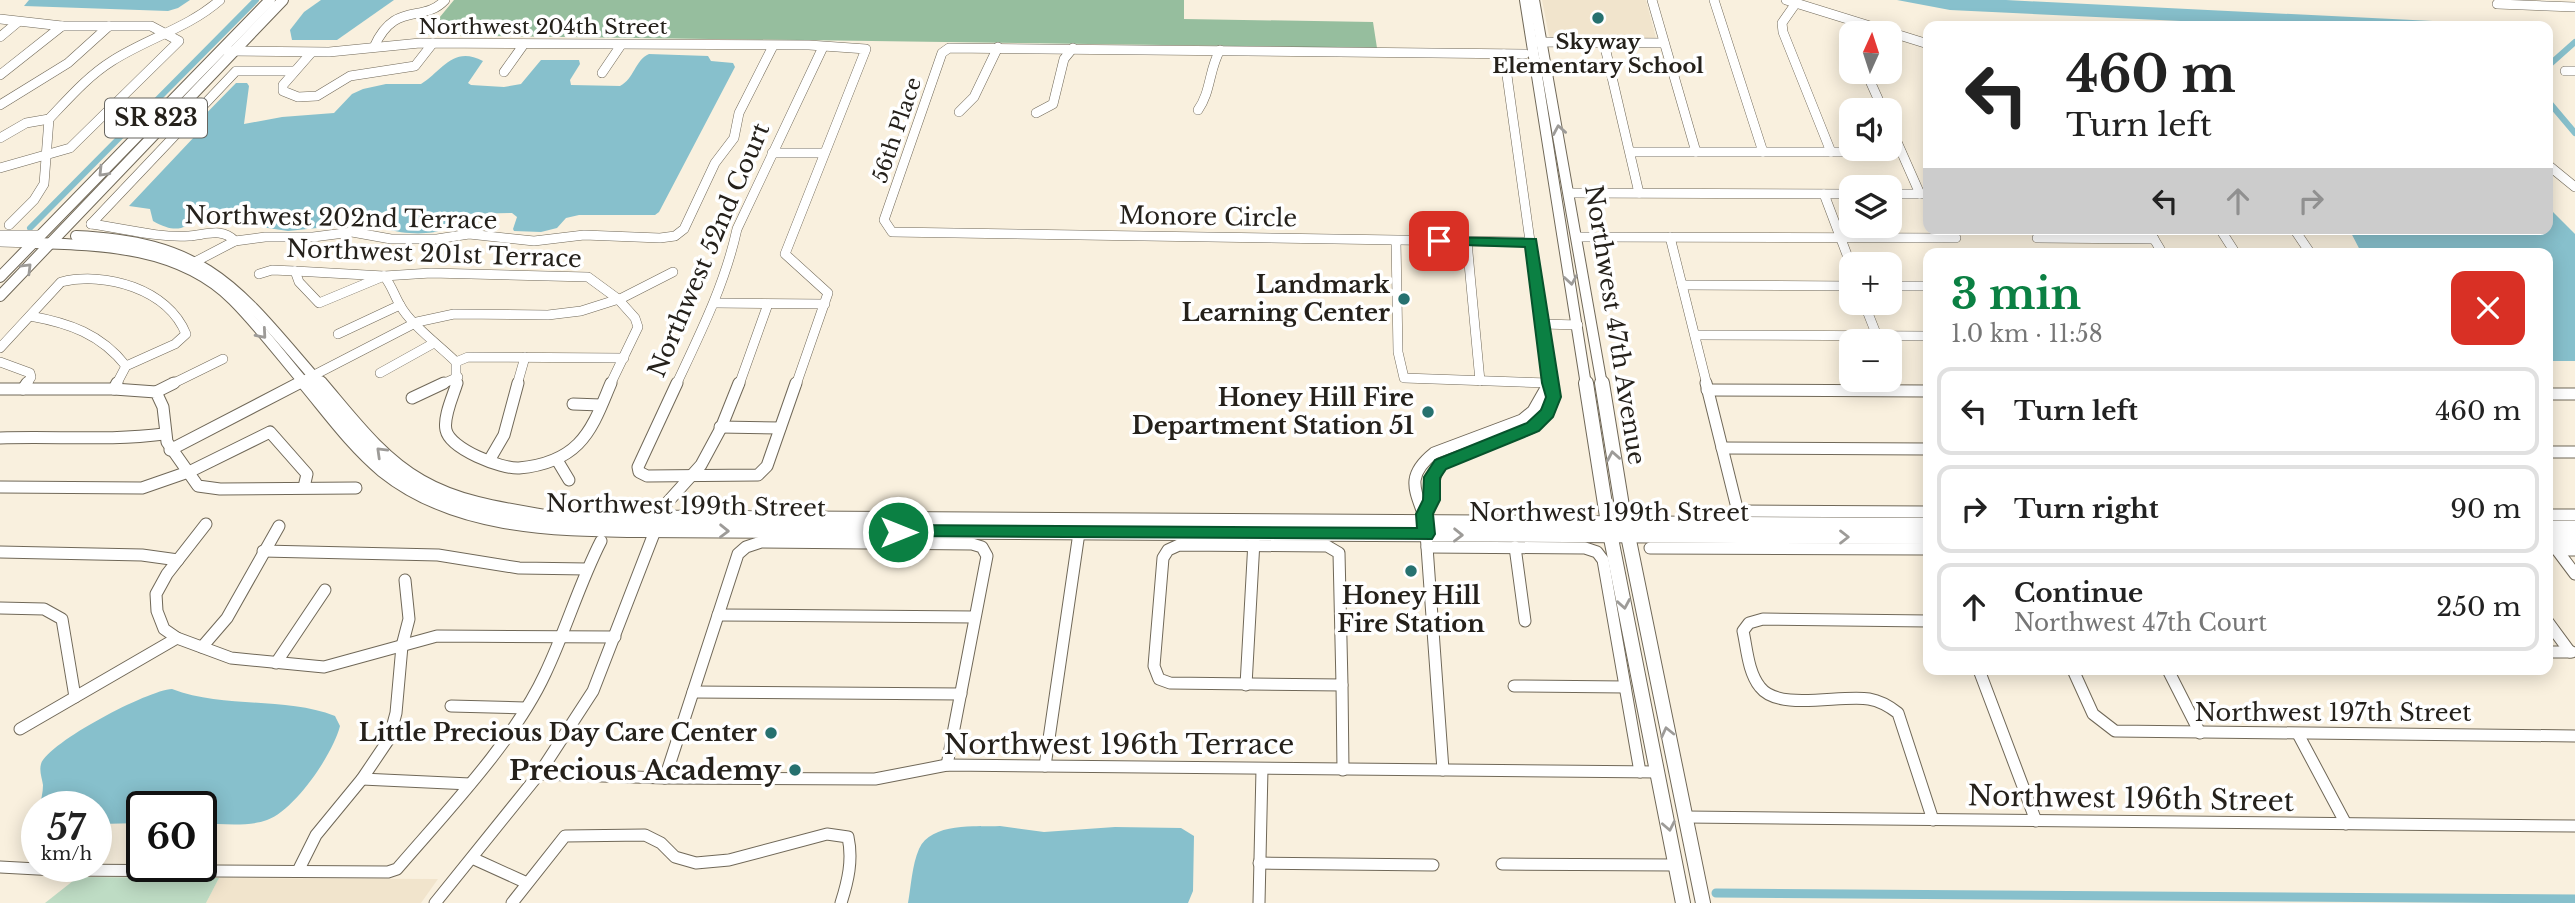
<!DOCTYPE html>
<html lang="en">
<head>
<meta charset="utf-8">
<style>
  body { margin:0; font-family:"Libre Baskerville",serif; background:#f6f6f6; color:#222; height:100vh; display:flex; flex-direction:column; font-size:26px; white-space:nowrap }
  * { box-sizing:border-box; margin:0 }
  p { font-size:23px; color:#767676 }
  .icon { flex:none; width:38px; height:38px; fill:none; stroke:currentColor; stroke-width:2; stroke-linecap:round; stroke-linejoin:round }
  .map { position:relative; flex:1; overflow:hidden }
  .panel { position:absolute; left:1923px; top:248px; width:630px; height:427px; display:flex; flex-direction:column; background:#fff; border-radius:14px; box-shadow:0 4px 18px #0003 }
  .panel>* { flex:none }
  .banner { position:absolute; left:1923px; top:21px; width:630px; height:214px; border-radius:14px; box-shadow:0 4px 18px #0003; background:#fff; color:#222; overflow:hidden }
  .needle { width:46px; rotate:3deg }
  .buttons { position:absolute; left:1839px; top:21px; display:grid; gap:14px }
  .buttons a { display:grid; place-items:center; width:63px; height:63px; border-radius:14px; background:#fff; box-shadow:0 4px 18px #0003; font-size:35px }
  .speed { position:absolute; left:21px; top:791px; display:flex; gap:14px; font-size:35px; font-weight:700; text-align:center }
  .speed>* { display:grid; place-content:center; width:91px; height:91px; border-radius:50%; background:#fff; box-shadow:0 4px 18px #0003; line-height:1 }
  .speed small { font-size:18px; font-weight:400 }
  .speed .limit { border:4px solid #111; border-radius:10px; background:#fff; color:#111 }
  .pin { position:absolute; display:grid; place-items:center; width:60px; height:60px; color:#fff; margin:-30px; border-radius:14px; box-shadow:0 4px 10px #0006 }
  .me { position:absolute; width:77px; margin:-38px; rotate:90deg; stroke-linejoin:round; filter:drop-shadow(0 0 5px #0008) }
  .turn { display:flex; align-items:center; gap:24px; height:147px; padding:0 28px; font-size:32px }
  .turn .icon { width:91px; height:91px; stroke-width:2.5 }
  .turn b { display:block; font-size:49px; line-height:60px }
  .lanes { display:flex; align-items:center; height:66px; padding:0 28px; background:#0003; justify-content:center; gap:35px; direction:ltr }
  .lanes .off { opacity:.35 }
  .round { display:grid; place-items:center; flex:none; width:74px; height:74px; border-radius:14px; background:#f6f6f6 }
  .headline { display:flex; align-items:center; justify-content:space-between; height:119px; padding:0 28px }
  h1 { font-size:42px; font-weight:800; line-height:52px; color:#0b8043 }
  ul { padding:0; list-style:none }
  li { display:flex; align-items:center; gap:21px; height:88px; margin:0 14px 10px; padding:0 14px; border:4px solid #e0e0e0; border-radius:14px }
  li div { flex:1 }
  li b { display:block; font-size:26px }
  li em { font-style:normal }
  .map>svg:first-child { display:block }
</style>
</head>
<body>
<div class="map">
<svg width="2575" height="903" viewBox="0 0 2575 903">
  <rect width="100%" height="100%" fill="#f9f0de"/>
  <!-- built -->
  <g fill="#f1e4cc">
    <polygon points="1542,0 1646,0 1656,38 1552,38 1549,36"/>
    <polygon points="219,878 438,879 421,903 206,903"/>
  </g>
  <!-- green -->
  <polygon fill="#bedcc4" points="78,877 219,878 206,903 45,903"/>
  <!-- forest -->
  <polygon fill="#96be9e" points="454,0 1184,0 1184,19 1373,22 1377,48 425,35"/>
  <!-- water -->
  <g fill="#87c0cc">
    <polygon points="29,0 190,0 178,8 168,11 24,6"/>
    <polygon points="321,0 394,0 337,40 292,40 290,30 304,12"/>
    <polygon points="1897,0 2006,0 2534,26 2287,26 1950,10"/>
    <path d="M649 54 708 56 711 61 733 63 735 67 659 212 655 215H579L566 218 557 228 541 232 514 231 513 229 517 217 512 213 462 214C453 217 453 223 445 228 433 236 401 234 388 229L386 225 390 213 337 211 330 214 317 228 288 231 261 227 268 211C250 211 231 209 213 211 192 213 189 242 153 221L150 209 129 206 196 135 189 131 236 83H247L249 86 244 124 282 117 334 113 352 94 363 89 386 84H421C442 71 453 45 483 61L468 83 471 85 504 87 521 84 541 60H579L580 64 570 80 571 85 620 86C634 79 635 60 649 54Z"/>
    <polygon points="2548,209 2551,210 2575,234 2575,361 2548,361 2548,254 2362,254 2349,229 2548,229"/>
    <path d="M172 689C224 709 284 696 335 716L340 726C333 754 295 810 267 820 248 827 221 824 201 823V807H142V823L100 824H96V807H39C41 800 43 793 43 785 42 778 39 771 41 764 49 742 148 690 172 689Z"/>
    <path d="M1000 826 1044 832 1115 827 1181 828 1194 836 1193 891 1188 903H908C911 886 912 865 919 849 931 822 976 827 1000 826Z"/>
  </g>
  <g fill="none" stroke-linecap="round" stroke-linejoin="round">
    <!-- canal-far1 -->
    <g stroke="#87c0cc" stroke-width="6">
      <polyline points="2548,66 2575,42"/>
      <polyline points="2548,101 2575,133"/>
      <polyline points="30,228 256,0"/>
    </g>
    <!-- canal -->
    <polyline stroke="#87c0cc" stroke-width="9" points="1716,893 2575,899"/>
    <defs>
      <g id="minor-far1">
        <polyline points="1652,0 1696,152"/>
        <polyline points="1714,0 1763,152"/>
        <polyline points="1786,0 1928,44"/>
        <polyline points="1796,3 1782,23 1783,32 1831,152"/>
        <polyline points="2497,4 2575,7"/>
        <polyline points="0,19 62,26 151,26 179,41 70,148 0,168"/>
        <polyline points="0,37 18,22"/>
        <polyline points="1534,42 1664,43"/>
        <polyline points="1604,43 1639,193"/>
        <path d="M374 47C395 0 423 24 445 0"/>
        <polyline points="227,51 329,52 420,43 809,45 866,49 785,254 828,293 796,385"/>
        <polyline points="311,53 283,85 283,91 298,97 317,96 350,76 415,66 433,43"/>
        <polyline points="1504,54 1550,385"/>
        <polyline points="1525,54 949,48 942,53 884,220 892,232 1531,242"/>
        <polyline points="2565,71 2575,71"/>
        <polyline points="504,72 524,44"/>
        <polyline points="1866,72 1883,110"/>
        <polyline points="602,73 621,45"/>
        <polyline points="0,75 62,26"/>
        <polyline points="0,105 68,63 109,26"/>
        <path d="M1198 110C1211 92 1209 69 1220 50"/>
        <polyline points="959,112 974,97 998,47"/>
        <polyline points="1036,113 1053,104 1064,59 1073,48"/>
        <path d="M49 119C69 98 88 76 112 61 148 38 188 28 220 0"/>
        <polyline points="1890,126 1920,194"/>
        <polyline points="0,138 26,123 49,119"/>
        <polyline points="1631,152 1901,152"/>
        <polyline points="772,153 824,153"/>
        <polyline points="2548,165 2575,187"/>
        <polyline points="1570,193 1852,194"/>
        <polyline points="1824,194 1852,268"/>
        <polyline points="1890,194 1928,194"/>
        <polyline points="91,224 236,71 293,71"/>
        <path d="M91 224C123 228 156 238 189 236 205 235 222 227 235 241"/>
        <polyline points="9,225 34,200 44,184 49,119"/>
        <polyline points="2148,229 2163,254"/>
        <polyline points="2220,229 2236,254"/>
        <polyline points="2294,229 2311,254"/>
        <polyline points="0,235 41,235"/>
        <polyline points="1578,237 1956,238"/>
        <polyline points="1670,237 1707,385"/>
        <polyline points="2037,238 2154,239"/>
        <polyline points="1396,241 1398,352 1404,378 1549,383"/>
        <polyline points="0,242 33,243"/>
        <polyline points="1467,242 1480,381"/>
        <polyline points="189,265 235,241 265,237 313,237 352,232 391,239 437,239 469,234 534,241 584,235 660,238 675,236 684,229 715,163 734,138 739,113 773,46"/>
        <polyline points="295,271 384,276"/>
        <polyline points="295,271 299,282 319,303 384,276"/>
        <polyline points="259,274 272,270 295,271"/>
        <path d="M384 276C392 286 394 295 400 305 410 324 440 346 456 362V385"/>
        <polyline points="384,276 431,273 588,277 618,299 635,318 638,327 610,385"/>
        <polyline points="1682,285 1852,286"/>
        <polyline points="1890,286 1928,286"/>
        <polyline points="714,303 825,304"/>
        <polyline points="1864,303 1877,336"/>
        <path d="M30 316C69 323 101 334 126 366"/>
        <polyline points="1543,324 1578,325"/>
        <polyline points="338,334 400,305"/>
        <polyline points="1695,335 1928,336"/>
        <path d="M0 348 61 282C105 271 168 289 186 334L175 344 126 366 116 385"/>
        <polyline points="0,362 30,373 31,377 26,385"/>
        <polyline points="456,362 468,357 624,358"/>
        <polyline points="380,373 434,343"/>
        <polyline points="170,385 223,359"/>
        <polyline points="295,385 417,322 454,314 548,315 581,311 622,298 673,272"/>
        <polyline points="440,385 458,377"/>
        <polyline points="517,385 525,357"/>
        <path d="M676 385C700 334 725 284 737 229L823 47"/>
        <polyline points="739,385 768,304"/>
      </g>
      <g id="minor">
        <path d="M457 383C453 396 443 417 446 430 450 449 501 469 519 468 541 466 562 460 578 444 594 428 602 404 611 383"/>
        <polyline points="677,383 638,467 639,472 647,476 758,475 767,466 796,383"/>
        <polyline points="1706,383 1741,524"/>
        <polyline points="0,389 114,389 156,392 163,407 167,442 198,486 220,489 356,488"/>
        <polyline points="23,389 27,383"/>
        <polyline points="114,389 117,383"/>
        <polyline points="1707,390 1928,391"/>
        <polyline points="156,392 174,383"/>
        <polyline points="2548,394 2575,394"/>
        <polyline points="412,398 444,383"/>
        <polyline points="573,404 601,405"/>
        <polyline points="720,427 780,428"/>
        <path d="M0 438C55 436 110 441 164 434"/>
        <polyline points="1722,448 1928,449"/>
        <polyline points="170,450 299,383"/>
        <polyline points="2548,452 2575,452"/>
        <polyline points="490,459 504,435 518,383"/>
        <polyline points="557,460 569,480"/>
        <polyline points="0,487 142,488 191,471 270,432 307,474 304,487"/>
        <polyline points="1738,511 1928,512"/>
        <path d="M1425 514C1435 498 1430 479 1441 464L1533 427 1550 408 1549 383"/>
        <polyline points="2548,515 2575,515"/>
        <polyline points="206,524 167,574 156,594 157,611 164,629 177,638 231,658 324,667 437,636 615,637"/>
        <polyline points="2548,538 2575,574"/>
        <polygon points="1179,545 1327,546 1339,553 1342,685 1170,683 1159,679 1154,666 1163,558 1168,550"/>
        <polyline points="1427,547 1585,548 1597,552 1603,560 1640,772"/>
        <polyline points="1515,547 1525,621"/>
        <polyline points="1650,548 1928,549"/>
        <polyline points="2557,550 2575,550"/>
        <polyline points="263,551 438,555 519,568 587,569"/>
        <polyline points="0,552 142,555 178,560"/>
        <polyline points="0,608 44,609 62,619 75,697"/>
        <polyline points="718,615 974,617"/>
        <path d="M1928 621 1763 619 1749 623 1743 631C1747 649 1748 672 1760 687 1779 712 1841 694 1869 699 1881 701 1889 706 1898 713L1933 820"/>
        <polyline points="2548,622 2570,652"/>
        <polyline points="202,647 227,618 279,526"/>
        <polyline points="2548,652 2572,652"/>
        <polyline points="276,663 325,590"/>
        <polyline points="1979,670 2036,821"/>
        <polyline points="2073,670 2093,714 2115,731 2575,736"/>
        <polyline points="2168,670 2200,733"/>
        <polyline points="1246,685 1254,541"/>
        <polyline points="1342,685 1343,770"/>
        <polyline points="1514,686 1625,687"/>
        <polyline points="693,692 961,694"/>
        <polyline points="451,706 525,708"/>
        <polyline points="20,729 177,638"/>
        <polyline points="2298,734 2346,824"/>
        <polyline points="1045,766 1080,526"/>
        <path d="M1443 770 1425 519C1416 491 1404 477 1434 453L1522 420 1533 411 1549 383"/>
        <polyline points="539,774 665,778 875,779 947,765 1658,772"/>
        <polyline points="665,778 738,554 746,547 761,542 972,544 982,547 987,556 947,765"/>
        <polyline points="362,779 470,784"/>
        <polyline points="1686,817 2575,826"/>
        <polyline points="472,858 527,883"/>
        <polyline points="1259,863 1433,865"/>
        <polyline points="1502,864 1676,865"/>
        <path d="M0 867 56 870 388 872 397 869C446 812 514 741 545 674 566 630 579 584 601 541"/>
        <polyline points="298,871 316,835 362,779 389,739 396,713 402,646 409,619 405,580"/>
        <polyline points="435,903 539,774 593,691 665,505 701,465 721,428 739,383"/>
        <path d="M512 903 565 836 645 835 661 843 675 857 696 863 729 860 827 834 848 837C853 860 848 881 841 903"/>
        <polyline points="1259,903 1262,769"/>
      </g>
      <g id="major-far1">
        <polyline points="1525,0 1586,385"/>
        <polyline points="1534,0 1602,385"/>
        <path d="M76 236C211 242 239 291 321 385"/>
        <path d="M33 243C103 245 180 247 233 300 259 326 282 357 306 385"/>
        <polyline points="0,277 270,0"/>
        <polyline points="0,296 283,0"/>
      </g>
      <g id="major">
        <path d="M305 383C330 413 353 445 383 470 454 527 551 529 638 530L1928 537"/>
        <path d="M320 383C350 418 380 459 421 482 459 504 504 510 546 517L1928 525"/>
        <polyline points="1586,383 1608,523 1683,903"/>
        <polyline points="1602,383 1622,506 1703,903"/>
        <polyline points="2548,528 2575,528"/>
        <polyline points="2548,540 2575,540"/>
      </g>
    </defs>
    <!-- minor-far1 casing -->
    <use href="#minor-far1" stroke="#706858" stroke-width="10"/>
    <!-- minor casing -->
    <use href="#minor" stroke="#706858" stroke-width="13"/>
    <!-- major-far1 casing -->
    <use href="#major-far1" stroke="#706858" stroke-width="12"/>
    <!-- major casing -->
    <use href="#major" stroke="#706858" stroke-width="16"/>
    <!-- minor-far1 -->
    <use href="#minor-far1" stroke="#fff" stroke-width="9"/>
    <!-- minor -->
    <use href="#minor" stroke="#fff" stroke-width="11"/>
    <!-- major-far1 -->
    <use href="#major-far1" stroke="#fff" stroke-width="10"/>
    <!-- major -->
    <use href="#major" stroke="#fff" stroke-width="14"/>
  </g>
  <!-- one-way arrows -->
  <defs><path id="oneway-chevron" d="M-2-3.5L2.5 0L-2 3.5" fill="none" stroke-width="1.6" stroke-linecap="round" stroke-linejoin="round" transform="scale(1.75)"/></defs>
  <g stroke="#9d9b98">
    <use href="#oneway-chevron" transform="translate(1559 130) rotate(-100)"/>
    <use href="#oneway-chevron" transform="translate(103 172) rotate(134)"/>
    <use href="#oneway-chevron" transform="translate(27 268) rotate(-45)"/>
    <use href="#oneway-chevron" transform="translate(1571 280) rotate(81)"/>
    <use href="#oneway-chevron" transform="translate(262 334) rotate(49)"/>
    <use href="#oneway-chevron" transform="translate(381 452) rotate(-136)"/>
    <use href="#oneway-chevron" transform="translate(1613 456) rotate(-100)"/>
    <use href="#oneway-chevron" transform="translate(724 531) rotate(1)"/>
    <use href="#oneway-chevron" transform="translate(1458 535) rotate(1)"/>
    <use href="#oneway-chevron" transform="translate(1844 537)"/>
    <use href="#oneway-chevron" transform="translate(1624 604) rotate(80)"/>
    <use href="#oneway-chevron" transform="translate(1667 732) rotate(-103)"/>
    <use href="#oneway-chevron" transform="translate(1669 826) rotate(79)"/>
  </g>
  <!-- route -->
  <polygon fill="#0b8043" stroke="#07532c" stroke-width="2" points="1439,237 1536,239 1561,397 1553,417 1539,431 1446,469 1440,478 1440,500 1433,514 1435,534 1432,539 892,536 889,532 892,527 898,525 1417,528 1416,514 1423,500 1424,477 1435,460 1527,423 1541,410 1546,397 1542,383 1525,247 1434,244 1432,241"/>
  <!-- markers -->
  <g fill="#26716f" stroke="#fff" stroke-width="2.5">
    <circle cx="1598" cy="18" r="7"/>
    <circle cx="1404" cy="299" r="7"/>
    <circle cx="1428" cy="412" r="7"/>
    <circle cx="1411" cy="571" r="7"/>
    <circle cx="771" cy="733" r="7"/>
    <circle cx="795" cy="770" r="7"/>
  </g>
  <g text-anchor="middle" stroke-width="7" stroke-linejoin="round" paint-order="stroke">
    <!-- far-street labels -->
    <g font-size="21" fill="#25211b" stroke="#fff">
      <text x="543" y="34">Northwest 204th Street</text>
      <text transform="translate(897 130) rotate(-71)" y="7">56th Place</text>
    </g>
    <!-- far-poi labels -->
    <g font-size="21" font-weight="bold" fill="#25211b" stroke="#fff">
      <text x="1598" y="49">Skyway<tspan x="1598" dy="24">Elementary School</tspan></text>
    </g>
    <!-- shield labels -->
    <rect fill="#fff" stroke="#66645f" stroke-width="2" x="105" y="98.5" width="102" height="39" rx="5"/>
    <g font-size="23" font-weight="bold" fill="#25211b">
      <text x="156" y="126">SR 823</text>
    </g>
    <!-- street labels -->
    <g font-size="24" fill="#25211b" stroke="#fff">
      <text transform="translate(1208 217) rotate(1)" y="8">Monore Circle</text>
      <text transform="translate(341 218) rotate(1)" y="8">Northwest 202nd Terrace</text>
      <text transform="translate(709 250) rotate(-67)" y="8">Northwest 52nd Court</text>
      <text transform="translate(434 254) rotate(2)" y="8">Northwest 201st Terrace</text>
      <text transform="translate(1615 325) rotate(81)" y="8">Northwest 47th Avenue</text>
      <text transform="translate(686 506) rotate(1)" y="8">Northwest 199th Street</text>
      <text x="1609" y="521">Northwest 199th Street</text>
      <text x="2333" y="721">Northwest 197th Street</text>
    </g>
    <!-- poi labels -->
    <g font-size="24" font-weight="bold" fill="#25211b" stroke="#fff" text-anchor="end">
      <text x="1390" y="293">Landmark<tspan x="1390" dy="28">Learning Center</tspan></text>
      <text x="1414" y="406">Honey Hill Fire<tspan x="1414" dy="28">Department Station 51</tspan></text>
      <text x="1411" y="604" text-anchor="middle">Honey Hill<tspan x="1411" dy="28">Fire Station</tspan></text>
      <text x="757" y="741">Little Precious Day Care Center</text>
    </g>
    <!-- near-street labels -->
    <g font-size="28" fill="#25211b" stroke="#fff">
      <text x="1119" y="754">Northwest 196th Terrace</text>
      <text transform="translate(2131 798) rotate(1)" y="10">Northwest 196th Street</text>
    </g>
    <!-- near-poi labels -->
    <g font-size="28" font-weight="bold" fill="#25211b" stroke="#fff" text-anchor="end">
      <text x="781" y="780">Precious Academy</text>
    </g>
  </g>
</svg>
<div class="buttons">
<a><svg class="needle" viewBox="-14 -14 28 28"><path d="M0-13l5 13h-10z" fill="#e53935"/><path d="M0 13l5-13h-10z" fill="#767676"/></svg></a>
<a><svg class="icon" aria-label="sound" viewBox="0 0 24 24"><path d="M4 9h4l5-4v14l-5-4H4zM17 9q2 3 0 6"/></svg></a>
<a><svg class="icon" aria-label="layers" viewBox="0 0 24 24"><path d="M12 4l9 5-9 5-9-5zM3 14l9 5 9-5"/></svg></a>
<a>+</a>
<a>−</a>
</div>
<div class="speed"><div>57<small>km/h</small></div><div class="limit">60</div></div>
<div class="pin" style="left:1439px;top:241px;background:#d93025"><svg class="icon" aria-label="arrive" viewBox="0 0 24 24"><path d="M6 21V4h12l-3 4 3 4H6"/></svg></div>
<svg class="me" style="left:898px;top:532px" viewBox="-20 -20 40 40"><circle r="17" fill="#0b8043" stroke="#fff" stroke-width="3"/><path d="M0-11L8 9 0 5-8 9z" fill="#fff"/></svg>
<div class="banner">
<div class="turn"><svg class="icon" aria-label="left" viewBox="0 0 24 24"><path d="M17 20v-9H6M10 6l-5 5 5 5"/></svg><div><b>460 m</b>Turn left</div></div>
<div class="lanes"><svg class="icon" aria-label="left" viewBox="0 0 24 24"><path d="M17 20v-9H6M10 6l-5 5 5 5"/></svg><svg class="icon off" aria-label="ahead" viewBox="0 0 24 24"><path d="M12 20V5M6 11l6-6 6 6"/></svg><svg class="icon off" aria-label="right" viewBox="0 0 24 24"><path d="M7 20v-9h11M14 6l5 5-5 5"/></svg></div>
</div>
<section class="panel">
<div class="headline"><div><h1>3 min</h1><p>1.0 km · 11:58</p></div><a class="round" style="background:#d93025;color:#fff"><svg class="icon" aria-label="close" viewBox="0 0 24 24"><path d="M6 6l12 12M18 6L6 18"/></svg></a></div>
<ul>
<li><svg class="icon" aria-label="left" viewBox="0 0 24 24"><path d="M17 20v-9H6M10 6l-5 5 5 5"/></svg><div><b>Turn left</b></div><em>460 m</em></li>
<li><svg class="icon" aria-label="right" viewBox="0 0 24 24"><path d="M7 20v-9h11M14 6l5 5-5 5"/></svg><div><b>Turn right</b></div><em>90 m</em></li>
<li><svg class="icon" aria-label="ahead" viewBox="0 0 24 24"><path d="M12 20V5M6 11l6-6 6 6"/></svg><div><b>Continue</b><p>Northwest 47th Court</p></div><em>250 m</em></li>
</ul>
</section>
</div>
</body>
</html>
